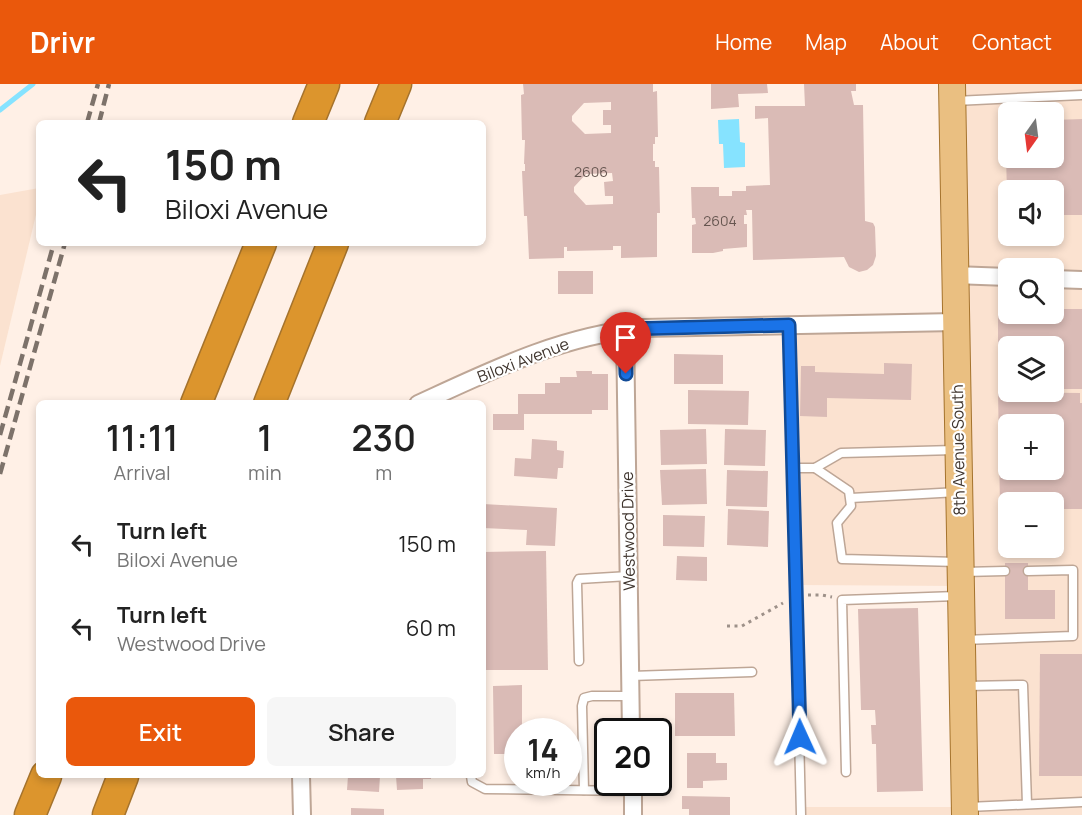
<!DOCTYPE html>
<html lang="en">
<head>
<meta charset="utf-8">
<style>
  body { margin:0; font-family:Manrope,sans-serif; background:#f6f6f6; color:#222; height:100vh; display:flex; flex-direction:column; font-size:22px; white-space:nowrap }
  * { box-sizing:border-box; margin:0 }
  p { font-size:20px; color:#767676 }
  .icon { flex:none; width:33px; height:33px; fill:none; stroke:currentColor; stroke-width:2; stroke-linecap:round; stroke-linejoin:round }
  .map { position:relative; flex:1; overflow:hidden }
  .panel { position:absolute; left:36px; top:316px; width:450px; height:378px; display:flex; flex-direction:column; background:#fff; border-radius:9px; box-shadow:0 3px 9px #0003 }
  .panel>* { flex:none }
  .top-card { position:absolute; left:36px; top:36px; width:450px; height:126px; border-radius:9px; box-shadow:0 3px 9px #0003; background:#fff; color:#222; overflow:hidden }
  .needle { width:39px; rotate:194deg }
  .tools { position:absolute; left:998px; top:18px; display:grid; gap:12px }
  .tools a { display:grid; place-items:center; width:66px; height:66px; border-radius:9px; background:#fff; box-shadow:0 3px 9px #0003; font-size:30px }
  .speed { position:absolute; left:504px; top:634px; display:flex; gap:12px; font-size:30px; font-weight:700; text-align:center }
  .speed>* { display:grid; place-content:center; width:78px; height:78px; border-radius:50%; background:#fff; box-shadow:0 3px 9px #0003; line-height:1 }
  .speed small { font-size:15px; font-weight:400 }
  .speed .limit { border:3px solid #111; border-radius:9px; background:#fff; color:#111 }
  .pin { position:absolute; display:grid; place-items:center; width:51px; height:51px; color:#fff; margin:-62px -26px; border-radius:50% 50% 50% 0; rotate:-45deg; box-shadow:0 0 6px #0007 }
  .pin .icon { rotate:45deg }
  .me { position:absolute; width:66px; margin:-33px; rotate:359deg; stroke-linejoin:round; filter:drop-shadow(0 0 4px #0008) }
  .turn { display:flex; align-items:center; gap:21px; height:126px; padding:0 30px; font-size:27px }
  .turn .icon { width:78px; height:78px; stroke-width:2.5 }
  .turn b { display:block; font-size:42px; line-height:51px }
  .eta { display:flex; justify-content:space-evenly; align-items:center; height:102px; text-align:center }
  .eta b { font-size:36px; font-weight:600; line-height:42px }
  .button { display:flex; gap:12px; margin-top:auto; padding:12px 30px }
  .button a { flex:1; height:69px; border-radius:9px; background:#ea580c; color:#fff; font-size:24px; font-weight:600; line-height:69px; text-align:center }
  .button a+a { background:#f6f6f6; color:#222 }
  ul { padding:0; list-style:none }
  li { display:flex; align-items:center; gap:18px; height:84px; padding:0 30px }
  li div { flex:1 }
  li b { display:block; font-size:22px }
  li em { font-style:normal }
  header { display:flex; align-items:center; gap:36px; box-sizing:border-box; height:84px; padding:0 30px; background:#ea580c; color:#fff }
  header strong { font-size:28px }
  nav { display:flex; gap:33px; margin-inline-start:auto; font-size:21px }
  .map>svg:first-child { display:block }
</style>
</head>
<body>
<header>
<strong>Drivr</strong>
<nav><a>Home</a><a>Map</a><a>About</a><a>Contact</a></nav>
</header>
<div class="map">
<svg width="1082" height="731" viewBox="0 0 1082 731">
  <rect width="100%" height="100%" fill="#fff0e6"/>
  <!-- built -->
  <g fill="#fbe2d0" fill-rule="evenodd">
    <path d="M952 0H1082V731H801V723H965L961 502 796 501 789 241 955 238ZM1008 28H1053V74H1008ZM1008 106H1053V152H1008ZM1008 184H1053V230H1008ZM1008 262H1053V308H1008ZM1008 340H1053V386H1008ZM1008 418H1053V464H1008Z"/>
    <polygon points="39,104 39,118 0,282 0,111"/>
  </g>
  <!-- water -->
  <polygon fill="#86e3ff" points="739,35 740,58 745,59 745,83 724,84 723,60 719,60 718,36"/>
  <g fill="none" stroke-linecap="round" stroke-linejoin="round">
    <!-- stream -->
    <polyline stroke="#86e3ff" stroke-width="5" points="0,26 33,0"/>
  </g>
  <!-- building -->
  <g fill="#dabbb6" fill-rule="evenodd">
    <path d="M523 0H653V8L657 7 658 53H655V60H653V77H655V83H659L660 129H657V173L621 174V162H613V166L567 167V163H564V174L529 175 527 132H524L522 87H525V80H524L525 56H522L521 11 524 10ZM611 18V26H603V41H611V49L585 50 572 37V32L584 19ZM612 89 613 97 604 98 605 112H613V120L586 121 574 108V103L586 90Z"/>
    <polygon points="711,0 767,0 768,9 738,10 739,23 711,25"/>
    <polygon points="804,0 856,0 856,7 851,7 854,21 863,21 865,137 873,139 875,143 876,172 873,181 867,186 859,188 849,183 844,173 753,176 752,126 746,126 747,131 744,131 744,140 747,140 747,163 723,165 723,167 713,169 692,169 692,141 696,140 695,134 692,134 691,103 719,103 719,112 732,112 732,107 746,107 746,102 770,101 768,34 755,35 755,22 805,22"/>
    <polygon points="1082,35 1082,131 1053,131 1053,106 1007,106 1006,74 1053,74 1053,36"/>
    <polygon points="1005,37 1008,37 1008,65 1006,65"/>
    <rect x="558" y="187" width="35" height="23"/>
    <polygon points="998,225 1008,225 1008,230 1053,230 1053,225 1082,225 1082,305 1053,305 1053,262 1008,262 1008,305 998,305"/>
    <polygon points="674,270 723,271 723,300 674,300"/>
    <polygon points="884,279 912,280 911,316 827,314 827,333 800,332 801,282 815,282 815,288 884,290"/>
    <polygon points="576,287 592,287 592,290 608,290 608,326 592,326 592,330 524,330 524,346 493,346 493,330 518,330 518,310 545,310 545,299 560,299 560,293 577,293"/>
    <polygon points="688,306 749,307 748,341 688,340"/>
    <path d="M998 308 1080 309V319H1082V425H1053V418H1008V423H1000ZM1008 340H1053V386H1008Z"/>
    <polygon points="706,345 707,380 661,381 660,346"/>
    <polygon points="725,345 766,346 765,382 724,381"/>
    <polygon points="532,355 557,357 557,366 564,367 563,384 558,384 557,395 514,392 515,374 531,375"/>
    <polygon points="706,385 707,420 662,421 660,386"/>
    <polygon points="727,386 768,387 767,423 726,422"/>
    <polygon points="483,420 557,424 555,462 526,461 527,446 483,444"/>
    <polygon points="728,425 769,427 768,463 727,461"/>
    <polygon points="663,431 705,432 704,463 663,462"/>
    <polygon points="546,467 548,586 483,586 483,468"/>
    <polygon points="677,472 707,473 707,497 676,496"/>
    <polygon points="1005,479 1028,479 1028,506 1055,506 1055,535 1005,535"/>
    <polygon points="918,524 923,707 877,708 876,660 872,660 871,641 876,641 875,626 861,626 858,525"/>
    <polygon points="1040,570 1082,570 1082,692 1039,692"/>
    <polygon points="522,601 522,648 518,648 518,670 494,670 493,602"/>
    <polygon points="675,609 734,609 735,652 675,652"/>
    <polygon points="687,669 716,669 716,679 727,679 727,696 703,697 703,704 687,704"/>
    <polygon points="348,692 380,692 379,708 347,706"/>
    <polygon points="396,692 431,692 431,695 423,695 423,705 397,706"/>
    <polygon points="682,712 730,713 730,731 689,731 689,725 682,725"/>
    <polygon points="351,724 384,725 384,731 351,731"/>
  </g>
  <g fill="none" stroke-linecap="round" stroke-linejoin="round">
    <defs>
      <g id="service">
        <polyline points="955,17 1082,11"/>
        <polyline points="789,241 801,731"/>
        <polyline points="793,384 815,384 841,369 955,366"/>
        <polyline points="815,384 849,407 851,422 837,439 842,475 958,478"/>
        <polyline points="851,414 958,408"/>
        <polyline points="963,488 1005,487"/>
        <polyline points="963,556 1073,552 1073,486 1028,487"/>
        <polyline points="579,577 577,499 579,495 629,492"/>
        <polyline points="631,592 752,588"/>
        <polyline points="966,602 1023,601 1027,720"/>
        <polyline points="846,688 842,516 957,512"/>
        <polyline points="471,692 472,698 485,705 633,707"/>
        <polyline points="584,706 582,622 584,614 592,612 630,612"/>
        <polyline points="968,723 1082,718"/>
      </g>
      <g id="minor">
        <polyline points="954,191 1008,193"/>
        <polyline points="1053,195 1082,196"/>
        <polyline points="625,245 631,648"/>
        <path d="M418 320C492 286 560 252 642 244L956 238"/>
        <polyline points="301,692 302,731"/>
        <polyline points="633,699 633,731"/>
      </g>
      <polyline id="primary" points="952,0 965,731"/>
      <g id="motorway">
        <polyline points="308,39 324,0"/>
        <polyline points="380,39 396,0"/>
        <polyline points="196,320 261,159"/>
        <polyline points="269,320 333,159"/>
        <polyline points="30,731 46,692"/>
        <polyline points="108,731 123,692"/>
      </g>
    </defs>
    <!-- service casing -->
    <use href="#service" stroke="#bea696" stroke-width="11"/>
    <!-- minor casing -->
    <use href="#minor" stroke="#bea696" stroke-width="20"/>
    <!-- primary casing -->
    <use href="#primary" stroke="#a5732d" stroke-width="28"/>
    <!-- motorway casing -->
    <use href="#motorway" stroke="#a5732d" stroke-width="33"/>
    <!-- path -->
    <g stroke="#9e9189" stroke-width="3" stroke-dasharray="3 4.5" stroke-linecap="butt">
      <polyline points="808,511 822,511 832,513"/>
      <polyline points="727,542 742,542 783,519"/>
    </g>
    <!-- service -->
    <use href="#service" stroke="#fff" stroke-width="8"/>
    <!-- minor -->
    <use href="#minor" stroke="#fff" stroke-width="16"/>
    <!-- primary -->
    <use href="#primary" stroke="#eabf81" stroke-width="26"/>
    <!-- motorway -->
    <use href="#motorway" stroke="#dc952d" stroke-width="30"/>
    <!-- rail -->
    <g stroke="#7d726a" stroke-width="4.5" stroke-dasharray="12 6" stroke-linecap="butt">
      <polyline points="87,39 98,0"/>
      <polyline points="99,39 109,0"/>
      <polyline points="0,351 54,159"/>
      <polyline points="0,390 65,159"/>
    </g>
  </g>
  <g fill="none" stroke-linecap="round" stroke-linejoin="round">
    <defs>
      <polyline id="route" points="626,290 625,245 789,241 800,653"/>
    </defs>
    <!-- route casing -->
    <use href="#route" stroke="#114b97" stroke-width="15"/>
    <!-- route -->
    <use href="#route" stroke="#1a73e8" stroke-width="10"/>
  </g>
  <g text-anchor="middle" stroke-width="4.5" stroke-linejoin="round" paint-order="stroke">
    <!-- number labels -->
    <g font-size="14" fill="#665650">
      <text x="591" y="93">2606</text>
      <text x="720" y="142">2604</text>
    </g>
    <!-- street labels -->
    <g font-size="16" fill="#3f352e" stroke="#fff">
      <text transform="translate(523 276) rotate(-21)" y="6">Biloxi Avenue</text>
      <text transform="translate(958 366) rotate(-91)" y="6">8th Avenue South</text>
      <text transform="translate(628 447) rotate(-91)" y="6">Westwood Drive</text>
    </g>
  </g>
</svg>
<div class="tools">
<a><svg class="needle" viewBox="-14 -14 28 28"><path d="M0-13l5 13h-10z" fill="#e53935"/><path d="M0 13l5-13h-10z" fill="#767676"/></svg></a>
<a><svg class="icon" aria-label="sound" viewBox="0 0 24 24"><path d="M4 9h4l5-4v14l-5-4H4zM17 9q2 3 0 6"/></svg></a>
<a><svg class="icon" aria-label="search" viewBox="0 0 24 24"><circle cx="10" cy="10" r="6"/><path d="M15 15l6 6"/></svg></a>
<a><svg class="icon" aria-label="layers" viewBox="0 0 24 24"><path d="M12 4l9 5-9 5-9-5zM3 14l9 5 9-5"/></svg></a>
<a>+</a>
<a>−</a>
</div>
<div class="speed"><div>14<small>km/h</small></div><div class="limit">20</div></div>
<div class="pin" style="left:626px;top:290px;background:#d93025"><svg class="icon" aria-label="arrive" viewBox="0 0 24 24"><path d="M6 21V4h12l-3 4 3 4H6"/></svg></div>
<svg class="me" style="left:800px;top:653px" viewBox="-20 -20 40 40"><path d="M0-17L14 15 0 8-14 15z" fill="#1a73e8" stroke="#fff" stroke-width="4"/></svg>
<div class="top-card">
<div class="turn"><svg class="icon" aria-label="left" viewBox="0 0 24 24"><path d="M17 20v-9H6M10 6l-5 5 5 5"/></svg><div><b>150 m</b>Biloxi Avenue</div></div>
</div>
<section class="panel">
<div class="eta">
<div><b>11:11</b><p>Arrival</p></div>
<div><b>1</b><p>min</p></div>
<div><b>230</b><p>m</p></div>
</div>
<ul>
<li><svg class="icon" aria-label="left" viewBox="0 0 24 24"><path d="M17 20v-9H6M10 6l-5 5 5 5"/></svg><div><b>Turn left</b><p>Biloxi Avenue</p></div><em>150 m</em></li>
<li><svg class="icon" aria-label="left" viewBox="0 0 24 24"><path d="M17 20v-9H6M10 6l-5 5 5 5"/></svg><div><b>Turn left</b><p>Westwood Drive</p></div><em>60 m</em></li>
</ul>
<div class="button"><a>Exit</a><a>Share</a></div>
</section>
</div>
</body>
</html>
